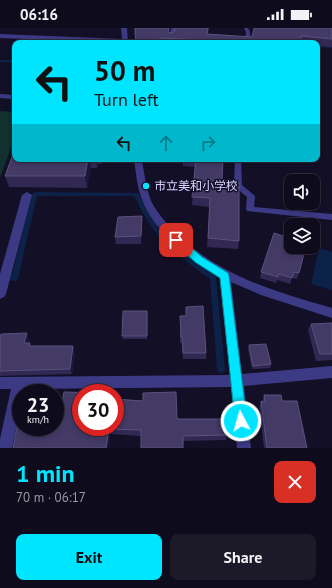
<!DOCTYPE html>
<html lang="en">
<head>
<meta charset="utf-8">
<style>
  body { margin:0; font-family:"PT Sans","Noto Sans JP",sans-serif; background:#1c1929; color:#f1f3f6; height:100vh; display:flex; flex-direction:column; font-size:15px; white-space:nowrap }
  * { box-sizing:border-box; margin:0 }
  p { font-size:13px; color:#9b9ba3 }
  .icon { flex:none; width:22px; height:22px; fill:none; stroke:currentColor; stroke-width:2; stroke-linecap:round; stroke-linejoin:round }
  .map { position:relative; height:420px; overflow:hidden }
  .sheet { display:flex; flex-direction:column; background:#0e0b1c; flex:1 }
  .sheet>* { flex:none }
  .banner { position:absolute; left:12px; top:12px; width:308px; height:122px; border-radius:8px; box-shadow:0 2px 6px #0003,0 0 0 1px #2e2b3b; background:#00e5ff; color:#111; overflow:hidden }
  .fabs { position:absolute; left:284px; top:146px; display:grid; gap:8px }
  .fabs a { display:grid; place-items:center; width:36px; height:36px; border-radius:8px; background:#0e0b1c; box-shadow:0 2px 6px #0003,0 0 0 1px #2e2b3b; font-size:20px }
  .speed { position:absolute; left:12px; top:356px; display:flex; gap:8px; font-size:20px; font-weight:700; text-align:center }
  .speed>* { display:grid; place-content:center; width:52px; height:52px; border-radius:50%; background:#0e0b1c; box-shadow:0 2px 6px #0003,0 0 0 1px #2e2b3b; line-height:1 }
  .speed small { font-size:10px; font-weight:400 }
  .speed .limit { border:6px solid #d22; background:#fff; color:#111 }
  .pin { position:absolute; display:grid; place-items:center; width:34px; height:34px; color:#fff; margin:-17px; border-radius:8px; box-shadow:0 2px 6px #0006 }
  .me { position:absolute; width:44px; margin:-22px; rotate:354deg; stroke-linejoin:round; filter:drop-shadow(0 0 3px #0008) }
  .turn { display:flex; align-items:center; gap:14px; height:84px; padding:0 16px; font-size:18px }
  .turn .icon { width:52px; height:52px; stroke-width:2.5 }
  .turn b { display:block; font-size:28px; line-height:34px }
  .lanes { display:flex; align-items:center; height:38px; padding:0 16px; background:#0003; justify-content:center; gap:20px; direction:ltr }
  .lanes .off { opacity:.35 }
  .round { display:grid; place-items:center; flex:none; width:42px; height:42px; border-radius:8px; background:#1c1929 }
  .headline { display:flex; align-items:center; justify-content:space-between; height:68px; padding:0 16px }
  h1 { font-size:24px; font-weight:700; line-height:30px; color:#00e5ff }
  .action { display:flex; gap:8px; margin-top:auto; padding:8px 16px }
  .action a { flex:1; height:46px; border-radius:8px; background:#00e5ff; color:#111; font-size:16px; font-weight:700; line-height:46px; text-align:center }
  .action a+a { background:#1c1929; color:#f1f3f6 }
  .status { display:flex; justify-content:space-between; align-items:center; height:28px; padding:0 20px; background:#0e0b1c; direction:ltr }
  .status svg { height:11px; fill:currentColor }
  .map>svg:first-child { display:block }
</style>
</head>
<body>
<div class="status"><b>06:16</b><svg viewBox="0 0 49 12"><path d="M0 12V9h3v3zM5 12V6h3v6zM10 12V3h3v9zM15 12V0h3v12zM26 1h20v11H26zM47 4h2v5h-2z"/></svg></div>
<div class="map">
<svg width="332" height="420" viewBox="0 0 332 420">
  <rect width="100%" height="100%" fill="#130f26"/>
  <!-- green -->
  <polygon fill="#12302f" points="0,83 15,84 15,109 0,150"/>
  <!-- water -->
  <polygon fill="#0c2248" points="319,220 332,224 332,262 311,256"/>
  <g fill="none" stroke-linecap="round" stroke-linejoin="round">
    <!-- stream -->
    <g fill="#0c2248" fill-rule="evenodd">
      <polygon points="317,17 332,18 332,20 317,19"/>
      <rect x="0" y="32" width="15" height="2"/>
      <path d="M35 164 138 165C144 176 149 187 156 197 171 219 195 233 215 248L216 250 225 342 224 344 221 345 218 344 217 342 210 251C191 237 171 224 156 205 147 194 141 181 134 168H37L18 250 17 252 15 253 8 252 7 250 8 248 12 247 32 166Z"/>
    </g>
    <!-- service -->
    <g fill="#3d3a85" fill-rule="evenodd">
      <polygon points="171,0 175,0 173,11 171,12 169,11"/>
      <polygon points="244,0 248,0 250,4 251,15 245,15 246,4"/>
      <polygon points="235,131 241,131 242,157 255,168 254,179 332,186 332,192 247,183 246,181 247,169 234,158"/>
    </g>
    <!-- minor -->
    <g fill="#3d3a85" fill-rule="evenodd">
      <polygon points="121,0 127,0 128,15 0,10 0,6 122,11"/>
      <polygon points="0,66 15,67 15,71 0,70"/>
      <path d="M134 131H142C144 145 146 159 151 173 157 185 168 197 177 206 220 248 276 264 332 280V290L261 267 231 254 242 346 332 338V350L244 358 251 420H237L231 359 24 361 23 365H21V376L12 420H0V411L11 361H0V349L230 347 220 249C190 231 157 207 143 174 137 160 136 145 134 131Z"/>
      <polygon points="27,164 32,167 6,266 4,269 0,271 0,246 22,167"/>
    </g>
  </g>
  <!-- wall -->
  <g fill="#312854">
    <polygon points="135,0 171,0 169,5 170,5 209,0 208,6 252,9 332,0 332,19 317,18 317,15 135,15"/>
    <polygon points="15,131 103,131 102,136 98,136 97,140 91,140 87,160 9,159 5,148"/>
    <polygon points="183,131 223,131 222,152 239,213 238,221 207,219 210,179 192,177 195,139 183,138"/>
    <polygon points="142,196 141,216 116,216 115,209"/>
    <polygon points="286,221 299,245 297,251 292,250 290,256 277,252 276,255 260,250 261,244"/>
    <polygon points="186,279 206,325 206,331 183,331 182,315 180,315 180,288 186,288"/>
    <polygon points="148,286 147,311 123,311 122,308"/>
    <polygon points="332,295 332,332 316,333 308,302 311,296"/>
    <polygon points="0,308 29,311 28,315 30,315 31,318 75,324 72,346 0,348"/>
    <polygon points="249,317 271,336 270,340 252,341 248,321"/>
    <polygon points="81,365 177,391 227,407 226,412 183,413 141,408 110,406 108,420 13,420 62,375"/>
    <polygon points="264,367 282,373 307,420 264,420 259,379 261,373 262,374"/>
  </g>
  <!-- shaded-wall -->
  <g fill="#1d163a">
    <polygon points="169,0 171,0 168,12 168,4"/>
    <polygon points="88,131 89,131 91,140 87,160 85,148"/>
    <polygon points="96,131 97,131 98,136 97,140"/>
    <polygon points="142,188 142,196 141,216 141,208"/>
    <polygon points="27,305 29,311 27,320 24,315"/>
    <polygon points="73,318 75,324 72,346 70,341"/>
    <polygon points="109,401 110,406 108,420 106,420"/>
  </g>
  <!-- building -->
  <g fill="#433a66" stroke="#5a527e">
    <polygon points="135,0 169,0 168,4 170,5 174,4 175,0 208,0 207,6 252,9 254,0 332,0 332,11 301,8 300,15 201,15 201,12 160,10 161,15 136,15 135,4"/>
    <polygon points="15,121 15,131 88,131 85,148 5,148"/>
    <polygon points="196,131 223,131 222,152 239,154 239,213 208,210 210,170 192,169"/>
    <polygon points="142,188 141,208 115,209 118,189"/>
    <polygon points="274,205 289,210 286,221 304,226 299,245 294,244 292,250 279,246 278,249 261,244"/>
    <polygon points="203,278 206,325 183,325 182,309 181,309 180,288 186,288 186,279"/>
    <polygon points="123,283 147,283 147,308 122,308"/>
    <polygon points="332,295 332,326 320,326 311,296"/>
    <polygon points="27,305 24,315 30,315 29,318 73,318 70,341 0,343 0,308 1,306"/>
    <polygon points="266,316 271,336 253,338 249,317"/>
    <polygon points="64,364 99,365 81,365 81,399 115,399 115,371 143,373 143,365 176,364 177,391 226,391 227,407 183,408 183,420 141,420 141,402 109,401 106,420 13,420 21,378 21,399 55,399 55,375 62,375"/>
    <polygon points="264,367 281,367 282,373 297,373 307,420 267,420 261,373 265,374"/>
  </g>
  <!-- route -->
  <polygon fill="#00e5ff" stroke="#0095a6" points="176,208 179,209 202,229 228,245 229,248 247,393 245,397 241,399 237,397 235,393 220,250 195,234 173,214 172,212 173,209"/>
  <!-- markers -->
  <circle fill="#00e5ff" stroke="#130f26" stroke-width="1.5" cx="146" cy="158" r="4"/>
  <g text-anchor="middle" stroke-width="3" stroke-linejoin="round" paint-order="stroke">
    <!-- poi labels -->
    <g font-size="12" fill="#d9d4ff" stroke="#130f26" text-anchor="start">
      <text x="154" y="162">市立美和小学校</text>
    </g>
  </g>
</svg>
<div class="fabs">
<a><svg class="icon" aria-label="sound" viewBox="0 0 24 24"><path d="M4 9h4l5-4v14l-5-4H4zM17 9q2 3 0 6"/></svg></a>
<a><svg class="icon" aria-label="layers" viewBox="0 0 24 24"><path d="M12 4l9 5-9 5-9-5zM3 14l9 5 9-5"/></svg></a>
</div>
<div class="speed"><div>23<small>km/h</small></div><div class="limit">30</div></div>
<div class="pin" style="left:176px;top:212px;background:#d93025"><svg class="icon" aria-label="arrive" viewBox="0 0 24 24"><path d="M6 21V4h12l-3 4 3 4H6"/></svg></div>
<svg class="me" style="left:241px;top:393px" viewBox="-20 -20 40 40"><circle r="17" fill="#00e5ff" stroke="#fff" stroke-width="3"/><path d="M0-11L8 9 0 5-8 9z" fill="#fff"/></svg>
<div class="banner">
<div class="turn"><svg class="icon" aria-label="left" viewBox="0 0 24 24"><path d="M17 20v-9H6M10 6l-5 5 5 5"/></svg><div><b>50 m</b>Turn left</div></div>
<div class="lanes"><svg class="icon" aria-label="left" viewBox="0 0 24 24"><path d="M17 20v-9H6M10 6l-5 5 5 5"/></svg><svg class="icon off" aria-label="ahead" viewBox="0 0 24 24"><path d="M12 20V5M6 11l6-6 6 6"/></svg><svg class="icon off" aria-label="right" viewBox="0 0 24 24"><path d="M7 20v-9h11M14 6l5 5-5 5"/></svg></div>
</div>
</div>
<section class="sheet">
<div class="headline"><div><h1>1 min</h1><p>70 m · 06:17</p></div><a class="round" style="background:#d93025;color:#fff"><svg class="icon" aria-label="close" viewBox="0 0 24 24"><path d="M6 6l12 12M18 6L6 18"/></svg></a></div>
<div class="action"><a>Exit</a><a>Share</a></div>
</section>
</body>
</html>
